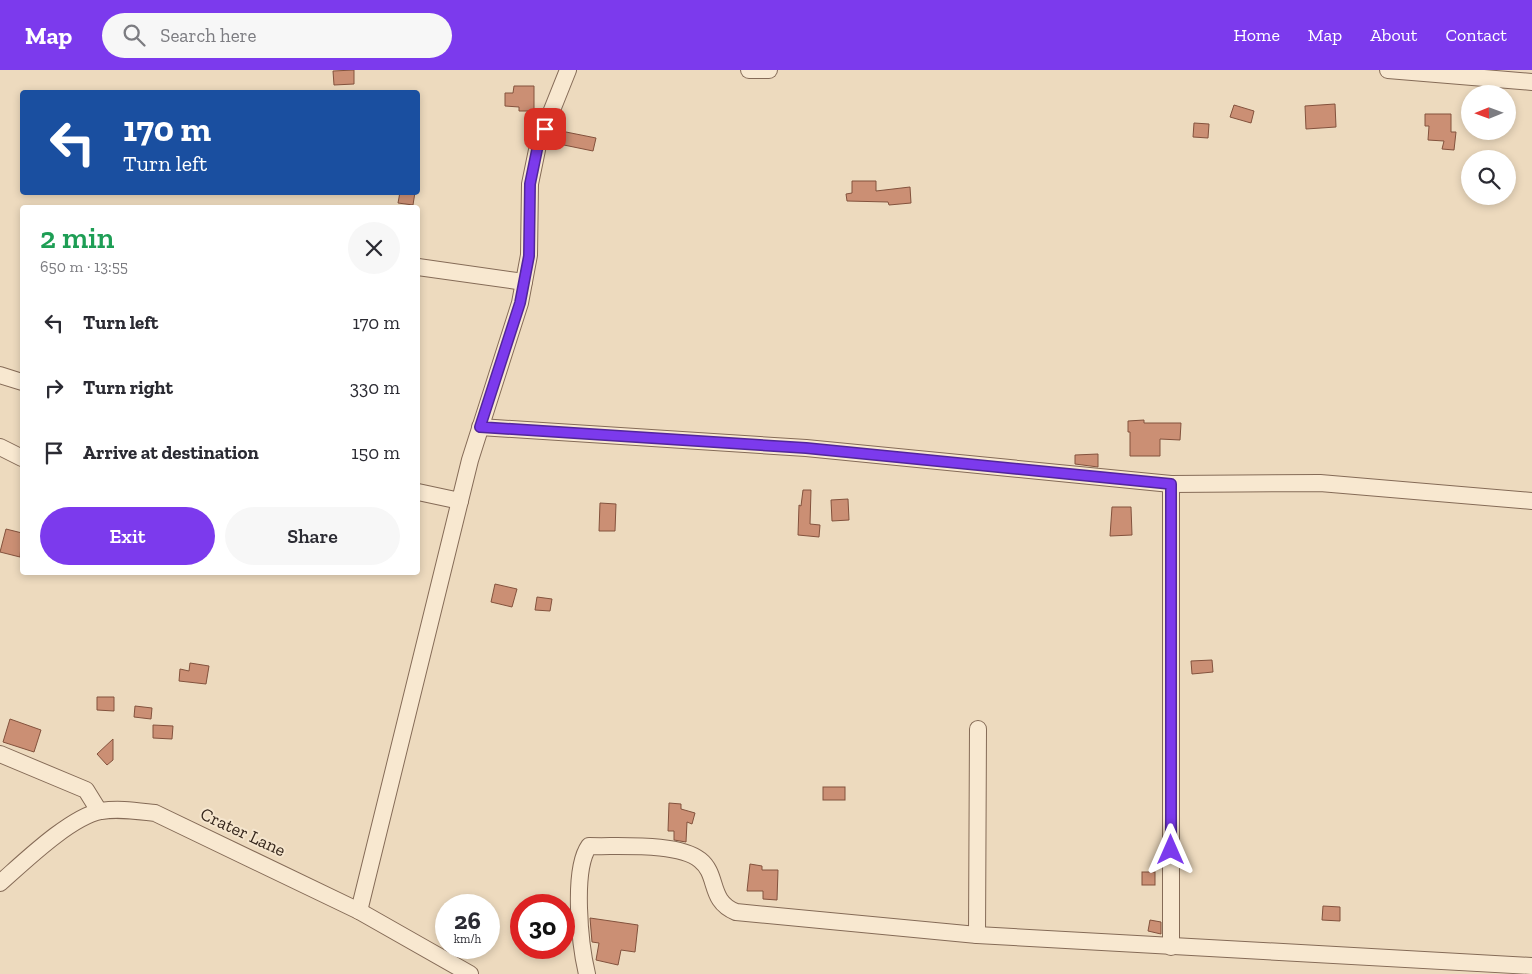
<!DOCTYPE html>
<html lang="en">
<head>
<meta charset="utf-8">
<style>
  body { margin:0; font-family:"Zilla Slab",serif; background:#f7f7f7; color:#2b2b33; height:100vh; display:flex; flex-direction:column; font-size:19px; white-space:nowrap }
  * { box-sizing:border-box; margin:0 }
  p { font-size:16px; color:#7c7c81 }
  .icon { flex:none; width:28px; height:28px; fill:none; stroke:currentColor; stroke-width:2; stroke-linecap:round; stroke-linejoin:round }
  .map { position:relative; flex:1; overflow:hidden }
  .panel { position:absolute; left:20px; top:135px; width:400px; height:370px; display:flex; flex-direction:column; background:#fff; border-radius:5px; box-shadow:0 2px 8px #0003 }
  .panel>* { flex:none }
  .banner { position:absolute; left:20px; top:20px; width:400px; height:105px; border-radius:5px; box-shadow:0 2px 8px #0003; background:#1a4fa0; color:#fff; overflow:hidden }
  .needle { width:32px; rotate:269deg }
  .fabs { position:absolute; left:1461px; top:15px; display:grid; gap:10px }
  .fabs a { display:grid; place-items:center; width:55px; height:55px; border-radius:50%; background:#fff; box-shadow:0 2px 8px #0003; font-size:25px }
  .speed { position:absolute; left:435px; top:824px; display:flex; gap:10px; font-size:25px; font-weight:700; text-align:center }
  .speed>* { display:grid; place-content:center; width:65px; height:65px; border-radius:50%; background:#fff; box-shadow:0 2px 8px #0003; line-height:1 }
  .speed small { font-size:12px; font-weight:400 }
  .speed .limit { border:8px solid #d22; background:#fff; color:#111 }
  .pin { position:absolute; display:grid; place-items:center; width:42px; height:42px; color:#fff; margin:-21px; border-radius:10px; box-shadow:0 2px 8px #0006 }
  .me { position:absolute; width:55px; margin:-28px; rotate:0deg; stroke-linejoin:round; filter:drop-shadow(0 0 4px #0008) }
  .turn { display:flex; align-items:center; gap:18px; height:105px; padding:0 20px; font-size:22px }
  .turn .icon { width:65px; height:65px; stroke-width:2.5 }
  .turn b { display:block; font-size:35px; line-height:42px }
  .round { display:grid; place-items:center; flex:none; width:52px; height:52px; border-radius:26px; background:#f7f7f7 }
  .headline { display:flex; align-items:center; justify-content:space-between; height:85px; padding:0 20px }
  h1 { font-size:30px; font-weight:600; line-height:38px; color:#1e9e55 }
  .button { display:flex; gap:10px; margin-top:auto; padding:10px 20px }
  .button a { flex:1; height:58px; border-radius:30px; background:#7c3aed; color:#fff; font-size:20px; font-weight:600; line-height:58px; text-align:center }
  .button a+a { background:#f7f7f7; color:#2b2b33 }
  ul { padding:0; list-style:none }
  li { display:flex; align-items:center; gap:15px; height:65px; padding:0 20px }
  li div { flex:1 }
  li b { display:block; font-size:19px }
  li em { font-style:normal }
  header { display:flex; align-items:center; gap:30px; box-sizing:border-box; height:70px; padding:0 25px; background:#7c3aed; color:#fff }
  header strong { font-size:24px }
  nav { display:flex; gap:28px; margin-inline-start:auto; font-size:18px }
  .search { width:350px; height:45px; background:#f7f7f7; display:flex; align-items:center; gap:12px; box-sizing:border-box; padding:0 18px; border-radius:28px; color:#7c7c81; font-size:19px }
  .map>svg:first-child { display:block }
</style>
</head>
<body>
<header>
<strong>Map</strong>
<div class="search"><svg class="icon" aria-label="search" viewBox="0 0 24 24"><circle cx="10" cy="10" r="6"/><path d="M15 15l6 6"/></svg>Search here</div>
<nav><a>Home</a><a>Map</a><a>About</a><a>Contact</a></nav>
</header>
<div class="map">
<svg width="1532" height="904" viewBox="0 0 1532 904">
  <rect width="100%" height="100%" fill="#eddabe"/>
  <!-- building -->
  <g fill="#cb8f74" stroke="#83523d">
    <polygon points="354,0 354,14 334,15 333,1"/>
    <polygon points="514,16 534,16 534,41 519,41 519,37 505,36 505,23 513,23"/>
    <polygon points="1335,34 1336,57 1306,59 1305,36"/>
    <polygon points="1234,35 1254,41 1251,53 1230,47"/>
    <polygon points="1425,44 1451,44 1451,62 1456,62 1454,80 1442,79 1444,71 1428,70 1429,56 1425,56"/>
    <polygon points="1194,53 1209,54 1208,68 1193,67"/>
    <polygon points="561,61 596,68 593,81 559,74"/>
    <polygon points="852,111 876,111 876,121 910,117 911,133 889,135 888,132 847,131 846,124 852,123"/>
    <polygon points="400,122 415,122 413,135 398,133"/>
    <polygon points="1144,350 1144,353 1181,353 1180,370 1160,369 1160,386 1130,386 1130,362 1128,362 1128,351"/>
    <polygon points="1098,384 1098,397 1075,394 1075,385"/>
    <polygon points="803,420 811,420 810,454 820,455 819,467 798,465 799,435 801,436"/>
    <polygon points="848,429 849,450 832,451 831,430"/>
    <polygon points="600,433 616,434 615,461 599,461"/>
    <polygon points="1112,437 1131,437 1132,465 1110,466"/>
    <polygon points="6,459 22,463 20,487 0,482"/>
    <polygon points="495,514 517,519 512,537 491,532"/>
    <polygon points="537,527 552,529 550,541 535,540"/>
    <polygon points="1212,590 1213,602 1192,604 1191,591"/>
    <polygon points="190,593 209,596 206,614 179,611 180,599 189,601"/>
    <polygon points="97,627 114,627 114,641 97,640"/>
    <polygon points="135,636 152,638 151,649 134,647"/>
    <polygon points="10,649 41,660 34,682 3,672"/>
    <polygon points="153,655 173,656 172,669 153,668"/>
    <polygon points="113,669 113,690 107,695 97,684"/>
    <rect x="823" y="717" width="22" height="13"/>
    <polygon points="669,733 681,734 681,739 695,743 692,754 687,752 686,772 674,770 674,761 668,761"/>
    <polygon points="750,794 762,796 762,800 778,800 777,830 763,829 763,821 747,821"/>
    <rect x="1142" y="802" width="13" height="13"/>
    <polygon points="1323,836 1340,837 1340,851 1322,850"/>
    <polygon points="590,848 638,855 635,882 621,880 618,895 596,890 599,873 592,872"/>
    <polygon points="1150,850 1161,852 1161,864 1148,861"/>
  </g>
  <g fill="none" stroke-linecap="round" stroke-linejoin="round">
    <defs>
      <g id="minor">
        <polyline points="749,0 769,0"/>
        <polyline points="1388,0 1532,12"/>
        <polyline points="418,197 524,212"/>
        <polyline points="0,305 22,312"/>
        <polyline points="480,357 806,378 1171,414 1320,413 1532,431"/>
        <polyline points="0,377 22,388"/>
        <polyline points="418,422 460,431"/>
        <polyline points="0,684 86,720 99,741"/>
        <path d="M0 813C24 792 70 747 101 741 119 738 137 741 155 743L359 841 470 904"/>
        <polyline points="359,841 470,390 520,233 529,185 530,114 538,75 568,0"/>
        <polyline points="977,865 978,659"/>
        <polyline points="1171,877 1171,414"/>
        <path d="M587 904C580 875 572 800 589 776 618 777 678 772 700 790 719 805 708 831 736 842L977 865 1532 896"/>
      </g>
    </defs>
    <!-- minor casing -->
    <use href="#minor" stroke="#856b57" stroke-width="18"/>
    <!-- minor -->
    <use href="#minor" stroke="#f8e8d0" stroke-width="16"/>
  </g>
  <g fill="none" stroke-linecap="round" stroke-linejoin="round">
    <defs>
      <polyline id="route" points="545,59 538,75 530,114 529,186 520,233 480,357 806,378 1171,414 1171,780"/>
    </defs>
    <!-- route casing -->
    <use href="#route" stroke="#51269a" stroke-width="12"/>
    <!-- route -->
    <use href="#route" stroke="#7c3aed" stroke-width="9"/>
  </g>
  <g text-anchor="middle" stroke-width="4" stroke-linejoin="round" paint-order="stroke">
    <!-- street labels -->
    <g font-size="18" fill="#34251b" stroke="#f5e5cd">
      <text transform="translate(243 762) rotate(25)" y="6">Crater Lane</text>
    </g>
  </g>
</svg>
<div class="fabs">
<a><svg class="needle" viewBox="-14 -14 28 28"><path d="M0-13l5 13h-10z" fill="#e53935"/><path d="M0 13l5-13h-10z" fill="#7c7c81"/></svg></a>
<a><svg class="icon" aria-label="search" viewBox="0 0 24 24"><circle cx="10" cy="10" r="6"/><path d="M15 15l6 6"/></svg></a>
</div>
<div class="speed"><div>26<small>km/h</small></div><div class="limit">30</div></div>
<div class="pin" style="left:545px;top:59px;background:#d93025"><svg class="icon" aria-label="arrive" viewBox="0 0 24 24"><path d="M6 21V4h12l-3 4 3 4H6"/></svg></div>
<svg class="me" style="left:1171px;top:780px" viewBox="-20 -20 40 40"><path d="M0-17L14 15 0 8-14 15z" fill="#7c3aed" stroke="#fff" stroke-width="4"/></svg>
<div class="banner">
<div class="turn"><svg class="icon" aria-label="left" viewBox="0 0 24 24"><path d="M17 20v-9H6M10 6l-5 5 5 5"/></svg><div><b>170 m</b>Turn left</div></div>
</div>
<section class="panel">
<div class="headline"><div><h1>2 min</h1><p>650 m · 13:55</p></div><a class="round"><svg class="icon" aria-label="close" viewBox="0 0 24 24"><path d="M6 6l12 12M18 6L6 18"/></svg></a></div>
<ul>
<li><svg class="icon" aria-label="left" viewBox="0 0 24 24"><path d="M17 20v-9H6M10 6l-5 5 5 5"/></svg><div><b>Turn left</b></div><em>170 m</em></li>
<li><svg class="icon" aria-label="right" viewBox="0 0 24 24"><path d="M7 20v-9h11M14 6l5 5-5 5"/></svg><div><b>Turn right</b></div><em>330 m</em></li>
<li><svg class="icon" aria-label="arrive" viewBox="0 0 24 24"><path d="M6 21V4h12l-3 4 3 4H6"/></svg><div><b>Arrive at destination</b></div><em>150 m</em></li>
</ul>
<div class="button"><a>Exit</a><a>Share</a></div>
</section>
</div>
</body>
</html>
